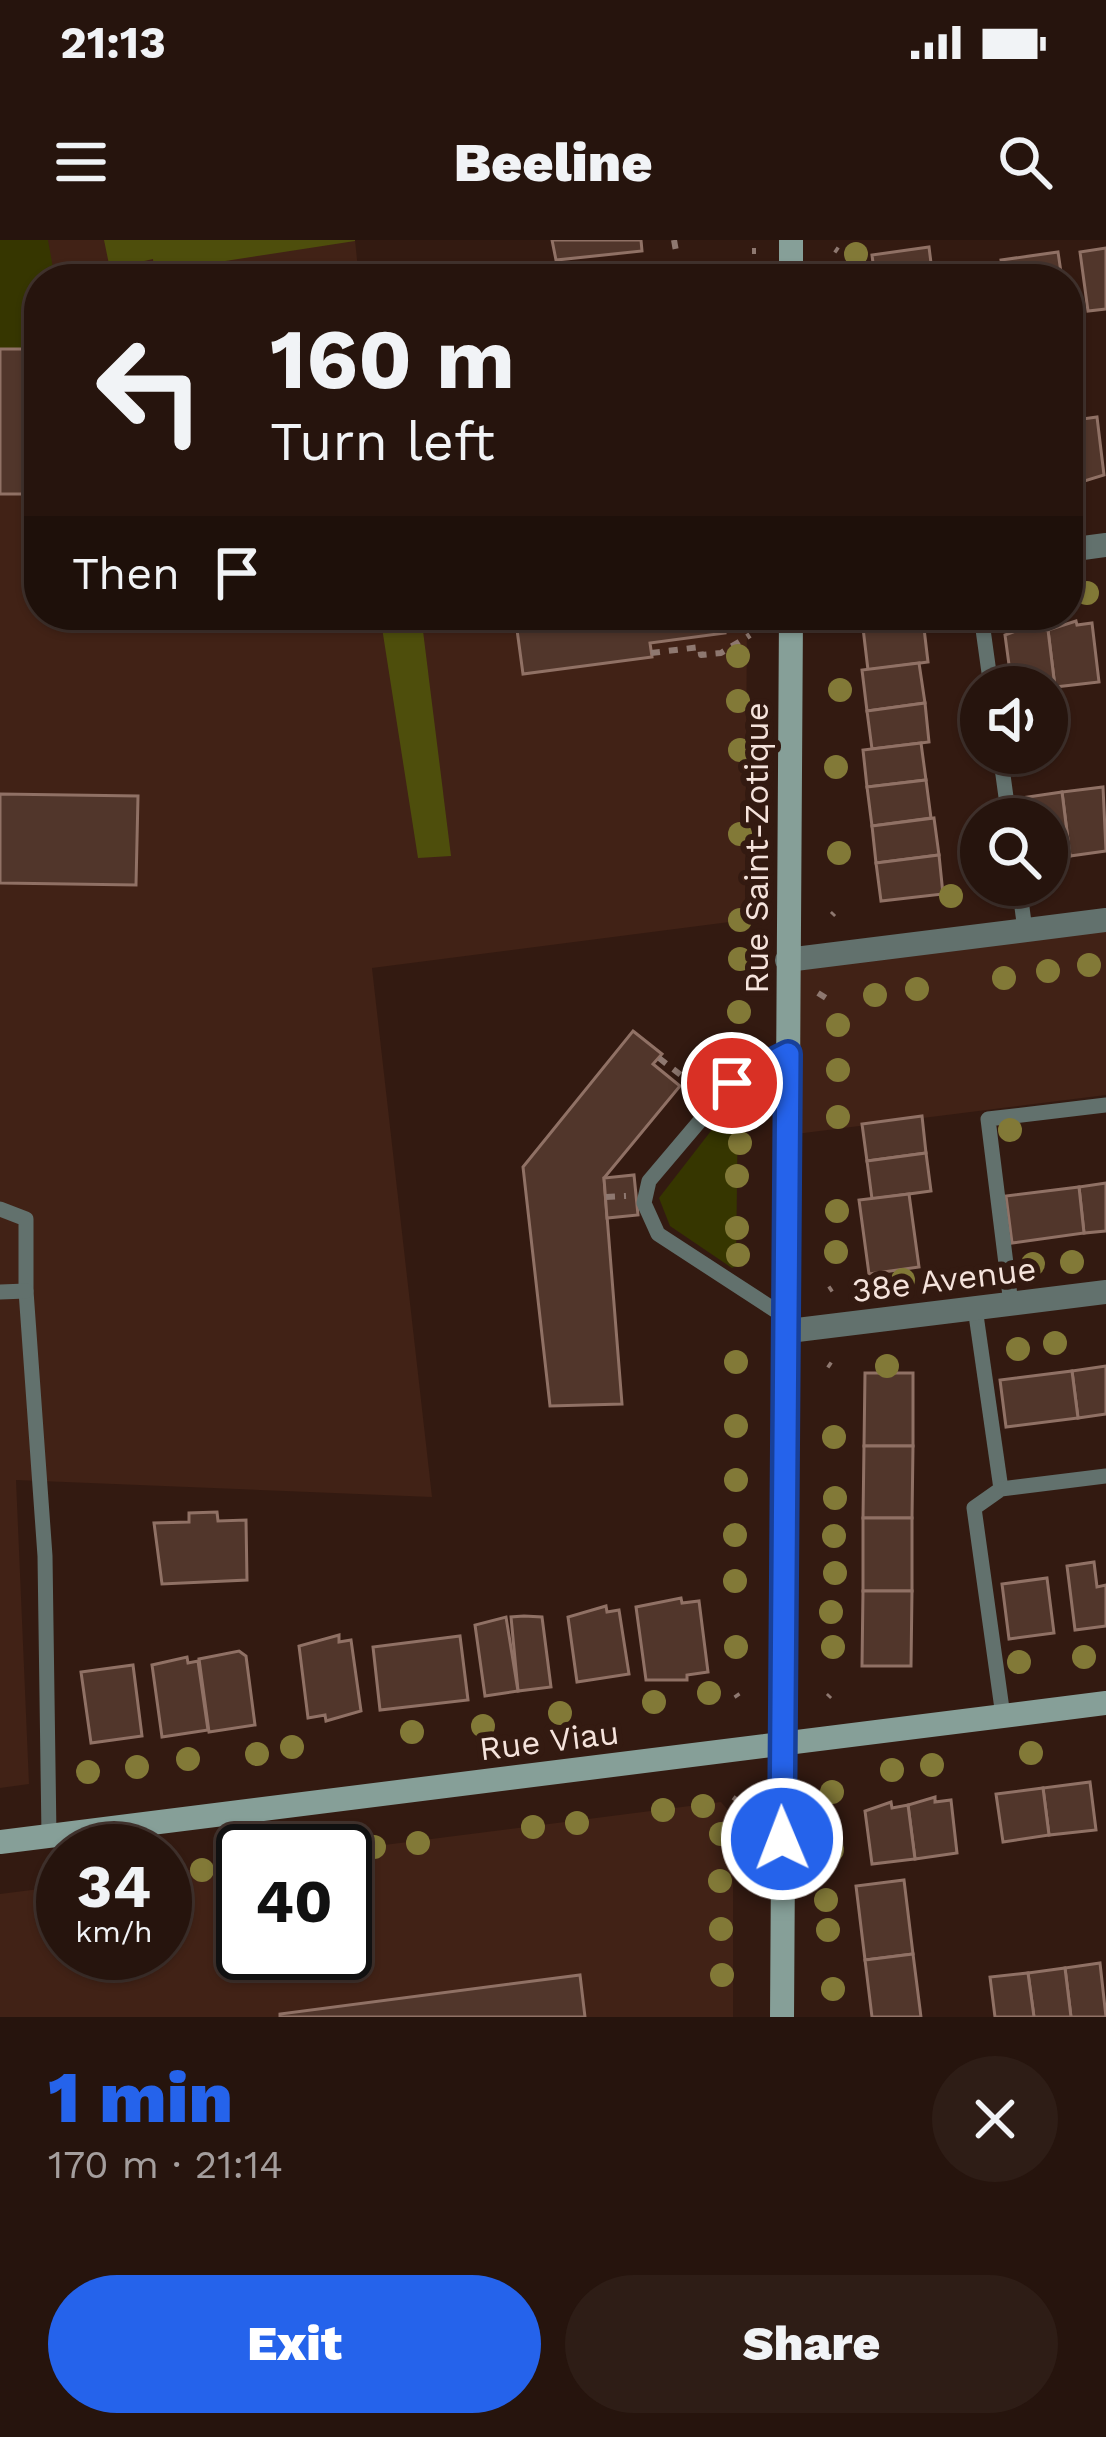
<!DOCTYPE html>
<html lang="en">
<head>
<meta charset="utf-8">
<style>
  body { margin:0; font-family:"Work Sans",sans-serif; background:#2e1d16; color:#f1f3f6; height:100vh; display:flex; flex-direction:column; font-size:45px; white-space:nowrap }
  * { box-sizing:border-box; margin:0 }
  p { font-size:39px; color:#a49e9d }
  .icon { flex:none; width:66px; height:66px; fill:none; stroke:currentColor; stroke-width:2; stroke-linecap:round; stroke-linejoin:round }
  .map { position:relative; height:1777px; overflow:hidden }
  .sheet { display:flex; flex-direction:column; background:#26140d; flex:1 }
  .sheet>* { flex:none }
  .guide { position:absolute; left:24px; top:24px; width:1059px; height:366px; border-radius:48px; box-shadow:0 3px 9px #0004,0 0 0 3px #42332e; background:#26140d; color:#f1f3f6; overflow:hidden }
  .tools { position:absolute; left:960px; top:426px; display:grid; gap:24px }
  .tools a { display:grid; place-items:center; width:108px; height:108px; border-radius:50%; background:#26140d; box-shadow:0 3px 9px #0004,0 0 0 3px #42332e; font-size:60px }
  .speed { position:absolute; left:36px; top:1584px; display:flex; gap:24px; font-size:60px; font-weight:700; text-align:center }
  .speed>* { display:grid; place-content:center; width:156px; height:156px; border-radius:50%; background:#26140d; box-shadow:0 3px 9px #0004,0 0 0 3px #42332e; line-height:1 }
  .speed small { font-size:30px; font-weight:400 }
  .speed .limit { border:6px solid #111; border-radius:18px; background:#fff; color:#111 }
  .pin { position:absolute; display:grid; place-items:center; width:102px; height:102px; color:#fff; margin:-51px; border:6px solid #fff; border-radius:50%; box-shadow:0 3px 12px #0007 }
  .me { position:absolute; width:132px; margin:-66px; rotate:359deg; stroke-linejoin:round; filter:drop-shadow(0 0 9px #0008) }
  .turn { display:flex; align-items:center; gap:42px; height:252px; padding:0 48px; font-size:54px }
  .turn .icon { width:156px; height:156px; stroke-width:2.5 }
  .turn b { display:block; font-size:84px; line-height:102px }
  .then { display:flex; align-items:center; height:114px; padding:0 48px; background:#0003; gap:24px; font-size:45px }
  .round { display:grid; place-items:center; flex:none; width:126px; height:126px; border-radius:63px; background:#2e1d16 }
  .overview { display:flex; align-items:center; justify-content:space-between; height:204px; padding:0 48px }
  h1 { font-size:72px; font-weight:800; line-height:90px; color:#2563eb }
  .button { display:flex; gap:24px; margin-top:auto; padding:24px 48px }
  .button a { flex:1; height:138px; border-radius:72px; background:#2563eb; color:#fff; font-size:48px; font-weight:800; line-height:138px; text-align:center }
  .button a+a { background:#2e1d16; color:#f1f3f6 }
  .status { display:flex; justify-content:space-between; align-items:center; height:84px; padding:0 60px; background:#26140d; direction:ltr }
  .status svg { height:33px; fill:currentColor }
  header { display:flex; justify-content:space-between; align-items:center; height:156px; padding:0 48px; background:#26140d; font-size:54px; font-weight:800 }
  .map>svg:first-child { display:block }
</style>
</head>
<body>
<div class="status"><b>21:13</b><svg viewBox="0 0 49 12"><path d="M0 12V9h3v3zM5 12V6h3v6zM10 12V3h3v9zM15 12V0h3v12zM26 1h20v11H26zM47 4h2v5h-2z"/></svg></div>
<header><svg class="icon" aria-label="menu" viewBox="0 0 24 24"><path d="M4 6h16M4 12h16M4 18h16"/></svg>Beeline<svg class="icon" aria-label="search" viewBox="0 0 24 24"><circle cx="10" cy="10" r="6"/><path d="M15 15l6 6"/></svg></header>
<div class="map">
<svg width="1106" height="1777" viewBox="0 0 1106 1777">
  <rect width="100%" height="100%" fill="#331a11"/>
  <!-- built -->
  <g fill="#412216">
    <polygon points="0,0 355,0 359,39 39,39 39,375 747,375 745,680 372,728 432,1257 16,1240 29,1544 0,1548"/>
    <polygon points="749,23 749,39 628,39"/>
    <polygon points="1106,680 1106,855 788,895 787,720"/>
    <polygon points="721,1562 733,1576 733,1777 0,1777 0,1654 63,1646 63,1713 165,1713 165,1633 243,1623 243,1713 345,1713 345,1611 337,1611"/>
  </g>
  <!-- green -->
  <g fill="#363600">
    <polygon points="0,0 48,0 55,39 39,39 39,109 0,109"/>
    <polygon points="738,856 736,1026 732,1028 670,986 659,958"/>
  </g>
  <!-- forest -->
  <g fill="#4e4e0c">
    <polygon points="104,0 355,0 355,1 154,32 153,19 110,29"/>
    <polygon points="380,375 421,375 451,616 418,618"/>
  </g>
  <!-- building -->
  <g fill="#51362b" stroke="#907165" stroke-width="3">
    <polygon points="552,0 641,0 642,11 556,20"/>
    <polygon points="929,7 933,39 875,39 872,15"/>
    <polygon points="1106,8 1106,69 1088,71 1080,12"/>
    <polygon points="1058,12 1062,39 1004,39 1001,20"/>
    <rect x="0" y="109" width="39" height="145"/>
    <polygon points="1097,177 1104,235 1078,243 1078,238 1068,239 1068,181"/>
    <polygon points="515,375 723,375 725,393 650,403 652,417 523,434"/>
    <polygon points="923,380 928,422 868,430 863,388"/>
    <polygon points="1076,381 1077,385 1092,383 1099,442 1055,447 1048,390"/>
    <polygon points="1032,385 1033,391 1048,390 1055,447 1012,447 1005,395"/>
    <polygon points="919,423 925,463 867,471 862,430"/>
    <polygon points="925,463 929,502 872,509 867,471"/>
    <polygon points="921,503 926,540 867,547 863,510"/>
    <polygon points="926,540 931,578 872,586 867,547"/>
    <polygon points="1103,547 1106,611 1070,616 1062,552"/>
    <polygon points="1062,552 1070,616 1047,619 1047,579 1024,579 1021,558"/>
    <polygon points="0,554 138,556 136,645 0,643"/>
    <polygon points="934,578 939,615 876,623 872,586"/>
    <polygon points="939,615 943,654 881,661 876,623"/>
    <polygon points="633,791 662,814 653,824 680,846 604,938 622,1164 550,1166 523,927"/>
    <polygon points="922,876 926,913 867,921 862,884"/>
    <polygon points="926,913 931,951 872,959 867,921"/>
    <polygon points="634,935 638,975 607,978 604,938"/>
    <polygon points="1106,943 1106,991 1084,993 1079,947"/>
    <polygon points="1079,947 1084,993 1012,1003 1006,956"/>
    <polygon points="909,954 919,1027 869,1034 859,960"/>
    <polygon points="1106,1126 1106,1174 1078,1178 1072,1131"/>
    <polygon points="1072,1131 1078,1178 1006,1187 1000,1140"/>
    <polygon points="865,1133 913,1133 913,1206 864,1206"/>
    <polygon points="864,1206 913,1206 912,1278 863,1278"/>
    <polygon points="217,1272 218,1281 246,1280 247,1340 162,1344 154,1283 189,1282 189,1273"/>
    <rect x="863" y="1278" width="49" height="73"/>
    <polygon points="1094,1322 1097,1347 1106,1345 1106,1386 1075,1390 1067,1326"/>
    <polygon points="1047,1338 1054,1393 1009,1399 1002,1344"/>
    <polygon points="863,1351 912,1351 911,1426 862,1426"/>
    <polygon points="681,1358 682,1363 699,1361 708,1432 687,1435 687,1440 646,1440 636,1367"/>
    <polygon points="606,1366 607,1372 619,1370 629,1434 577,1442 568,1377"/>
    <polygon points="524,1376 542,1377 551,1447 518,1451 511,1377"/>
    <polygon points="506,1377 518,1451 485,1456 475,1385"/>
    <polygon points="339,1395 339,1402 351,1400 361,1471 326,1481 325,1475 308,1478 299,1406"/>
    <polygon points="460,1396 468,1460 380,1470 373,1407"/>
    <polygon points="239,1411 246,1416 255,1485 209,1492 199,1419"/>
    <polygon points="187,1417 188,1423 198,1421 208,1490 162,1497 152,1425"/>
    <polygon points="133,1425 142,1496 91,1503 81,1432"/>
    <polygon points="1090,1542 1096,1590 1049,1595 1043,1548"/>
    <polygon points="1043,1548 1049,1595 1003,1602 996,1554"/>
    <polygon points="935,1557 935,1562 951,1560 957,1613 915,1619 908,1565"/>
    <polygon points="891,1562 892,1568 908,1565 915,1619 872,1624 865,1571"/>
    <polygon points="904,1640 913,1714 865,1720 856,1646"/>
    <polygon points="913,1714 921,1777 872,1777 865,1720"/>
    <polygon points="1100,1723 1106,1777 1071,1777 1065,1728"/>
    <polygon points="1065,1728 1071,1777 1034,1777 1028,1733"/>
    <polygon points="1028,1733 1034,1777 995,1777 990,1737"/>
    <polygon points="580,1735 585,1777 280,1777 280,1774"/>
  </g>
  <g fill="none" stroke-linecap="round" stroke-linejoin="round">
    <!-- path -->
    <g stroke="#8e7870" stroke-width="6" stroke-dasharray="9 9" stroke-linecap="butt">
      <polyline points="674,0 676,11"/>
      <polyline points="835,9 838,11"/>
      <polyline points="752,11 756,11"/>
      <polyline points="832,375 834,377"/>
      <polyline points="750,383 753,383"/>
      <polyline points="651,413 700,407 701,415 721,413 750,395"/>
      <polyline points="832,675 834,673"/>
      <polyline points="818,753 829,760"/>
      <polyline points="659,818 699,849"/>
      <polyline points="606,957 626,956"/>
      <polyline points="829,1050 832,1048"/>
      <polyline points="828,1124 831,1126"/>
      <polyline points="736,1454 738,1457"/>
      <polyline points="828,1457 830,1455"/>
      <polyline points="734,1561 737,1557"/>
    </g>
    <!-- lane -->
    <g stroke="#62716d" stroke-width="15">
      <polyline points="981,375 991,447"/>
      <polyline points="1000,513 1009,579"/>
      <polyline points="1019,645 1025,690"/>
      <polyline points="788,815 732,843 649,941 644,963 658,994 790,1080"/>
      <polyline points="0,969 26,979 26,1051 45,1316 49,1596"/>
      <polyline points="0,1052 26,1051"/>
      <polyline points="1011,1064 988,879 1106,865"/>
      <polyline points="975,1068 1001,1249"/>
      <polyline points="1003,1476 974,1268 1001,1249 1106,1236"/>
    </g>
    <!-- street -->
    <g stroke="#62716d" stroke-width="24">
      <polyline points="1068,310 1106,305"/>
      <polyline points="787,720 1106,680"/>
      <polyline points="789,1091 1106,1052"/>
    </g>
    <!-- secondary -->
    <g stroke="#869f98" stroke-width="24">
      <polyline points="791,0 791,39"/>
      <polyline points="0,1602 1106,1463"/>
      <polyline points="782,1777 791,375"/>
    </g>
  </g>
  <!-- trees -->
  <g fill="#827937">
    <circle cx="856" cy="14" r="12"/>
    <circle cx="1087" cy="353" r="12"/>
    <circle cx="738" cy="416" r="12"/>
    <circle cx="840" cy="450" r="12"/>
    <circle cx="738" cy="461" r="12"/>
    <circle cx="740" cy="510" r="12"/>
    <circle cx="836" cy="527" r="12"/>
    <circle cx="740" cy="594" r="12"/>
    <circle cx="839" cy="613" r="12"/>
    <circle cx="951" cy="656" r="12"/>
    <circle cx="740" cy="680" r="12"/>
    <circle cx="740" cy="719" r="12"/>
    <circle cx="1089" cy="725" r="12"/>
    <circle cx="1048" cy="731" r="12"/>
    <circle cx="1004" cy="738" r="12"/>
    <circle cx="917" cy="749" r="12"/>
    <circle cx="875" cy="755" r="12"/>
    <circle cx="739" cy="772" r="12"/>
    <circle cx="838" cy="785" r="12"/>
    <circle cx="739" cy="811" r="12"/>
    <circle cx="838" cy="830" r="12"/>
    <circle cx="736" cy="874" r="12"/>
    <circle cx="838" cy="877" r="12"/>
    <circle cx="1010" cy="890" r="12"/>
    <circle cx="740" cy="903" r="12"/>
    <circle cx="737" cy="936" r="12"/>
    <circle cx="837" cy="971" r="12"/>
    <circle cx="737" cy="988" r="12"/>
    <circle cx="836" cy="1012" r="12"/>
    <circle cx="738" cy="1015" r="12"/>
    <circle cx="1072" cy="1022" r="12"/>
    <circle cx="1033" cy="1024" r="12"/>
    <circle cx="903" cy="1040" r="12"/>
    <circle cx="1055" cy="1103" r="12"/>
    <circle cx="1018" cy="1109" r="12"/>
    <circle cx="736" cy="1122" r="12"/>
    <circle cx="887" cy="1126" r="12"/>
    <circle cx="736" cy="1186" r="12"/>
    <circle cx="834" cy="1197" r="12"/>
    <circle cx="736" cy="1240" r="12"/>
    <circle cx="835" cy="1258" r="12"/>
    <circle cx="735" cy="1295" r="12"/>
    <circle cx="834" cy="1296" r="12"/>
    <circle cx="835" cy="1333" r="12"/>
    <circle cx="735" cy="1341" r="12"/>
    <circle cx="831" cy="1372" r="12"/>
    <circle cx="736" cy="1407" r="12"/>
    <circle cx="833" cy="1407" r="12"/>
    <circle cx="1084" cy="1417" r="12"/>
    <circle cx="1019" cy="1422" r="12"/>
    <circle cx="709" cy="1453" r="12"/>
    <circle cx="654" cy="1462" r="12"/>
    <circle cx="560" cy="1473" r="12"/>
    <circle cx="483" cy="1486" r="12"/>
    <circle cx="412" cy="1492" r="12"/>
    <circle cx="292" cy="1507" r="12"/>
    <circle cx="1031" cy="1513" r="12"/>
    <circle cx="257" cy="1514" r="12"/>
    <circle cx="188" cy="1519" r="12"/>
    <circle cx="932" cy="1525" r="12"/>
    <circle cx="137" cy="1527" r="12"/>
    <circle cx="892" cy="1530" r="12"/>
    <circle cx="88" cy="1532" r="12"/>
    <circle cx="832" cy="1552" r="12"/>
    <circle cx="703" cy="1566" r="12"/>
    <circle cx="663" cy="1570" r="12"/>
    <circle cx="577" cy="1583" r="12"/>
    <circle cx="533" cy="1587" r="12"/>
    <circle cx="721" cy="1594" r="12"/>
    <circle cx="418" cy="1603" r="12"/>
    <circle cx="374" cy="1607" r="12"/>
    <circle cx="832" cy="1610" r="12"/>
    <circle cx="202" cy="1630" r="12"/>
    <circle cx="720" cy="1641" r="12"/>
    <circle cx="826" cy="1660" r="12"/>
    <circle cx="721" cy="1689" r="12"/>
    <circle cx="828" cy="1690" r="12"/>
    <circle cx="722" cy="1735" r="12"/>
    <circle cx="833" cy="1749" r="12"/>
  </g>
  <g fill="none" stroke-linecap="round" stroke-linejoin="round">
    <defs>
      <polyline id="route" points="732,843 788,814 782,1599"/>
    </defs>
    <!-- route casing -->
    <use href="#route" stroke="#184099" stroke-width="30"/>
    <!-- route -->
    <use href="#route" stroke="#2563eb" stroke-width="21"/>
  </g>
  <g text-anchor="middle" stroke-width="12" stroke-linejoin="round" paint-order="stroke">
    <!-- street labels -->
    <g font-size="33" fill="#f5e3dc" stroke="#331a11">
      <text transform="translate(756 608) rotate(-90)" y="12">Rue Saint-Zotique</text>
      <text transform="translate(944 1039) rotate(-7)" y="12">38e Avenue</text>
      <text transform="translate(549 1500) rotate(-7)" y="12">Rue Viau</text>
    </g>
  </g>
</svg>
<div class="tools">
<a><svg class="icon" aria-label="sound" viewBox="0 0 24 24"><path d="M4 9h4l5-4v14l-5-4H4zM17 9q2 3 0 6"/></svg></a>
<a><svg class="icon" aria-label="search" viewBox="0 0 24 24"><circle cx="10" cy="10" r="6"/><path d="M15 15l6 6"/></svg></a>
</div>
<div class="speed"><div>34<small>km/h</small></div><div class="limit">40</div></div>
<div class="pin" style="left:732px;top:843px;background:#d93025"><svg class="icon" aria-label="arrive" viewBox="0 0 24 24"><path d="M6 21V4h12l-3 4 3 4H6"/></svg></div>
<svg class="me" style="left:782px;top:1599px" viewBox="-20 -20 40 40"><circle r="17" fill="#2563eb" stroke="#fff" stroke-width="3"/><path d="M0-11L8 9 0 5-8 9z" fill="#fff"/></svg>
<div class="guide">
<div class="turn"><svg class="icon" aria-label="left" viewBox="0 0 24 24"><path d="M17 20v-9H6M10 6l-5 5 5 5"/></svg><div><b>160 m</b>Turn left</div></div>
<div class="then">Then<svg class="icon" aria-label="arrive" viewBox="0 0 24 24"><path d="M6 21V4h12l-3 4 3 4H6"/></svg></div>
</div>
</div>
<section class="sheet">
<div class="overview"><div><h1>1 min</h1><p>170 m · 21:14</p></div><a class="round"><svg class="icon" aria-label="close" viewBox="0 0 24 24"><path d="M6 6l12 12M18 6L6 18"/></svg></a></div>
<div class="button"><a>Exit</a><a>Share</a></div>
</section>
</body>
</html>
